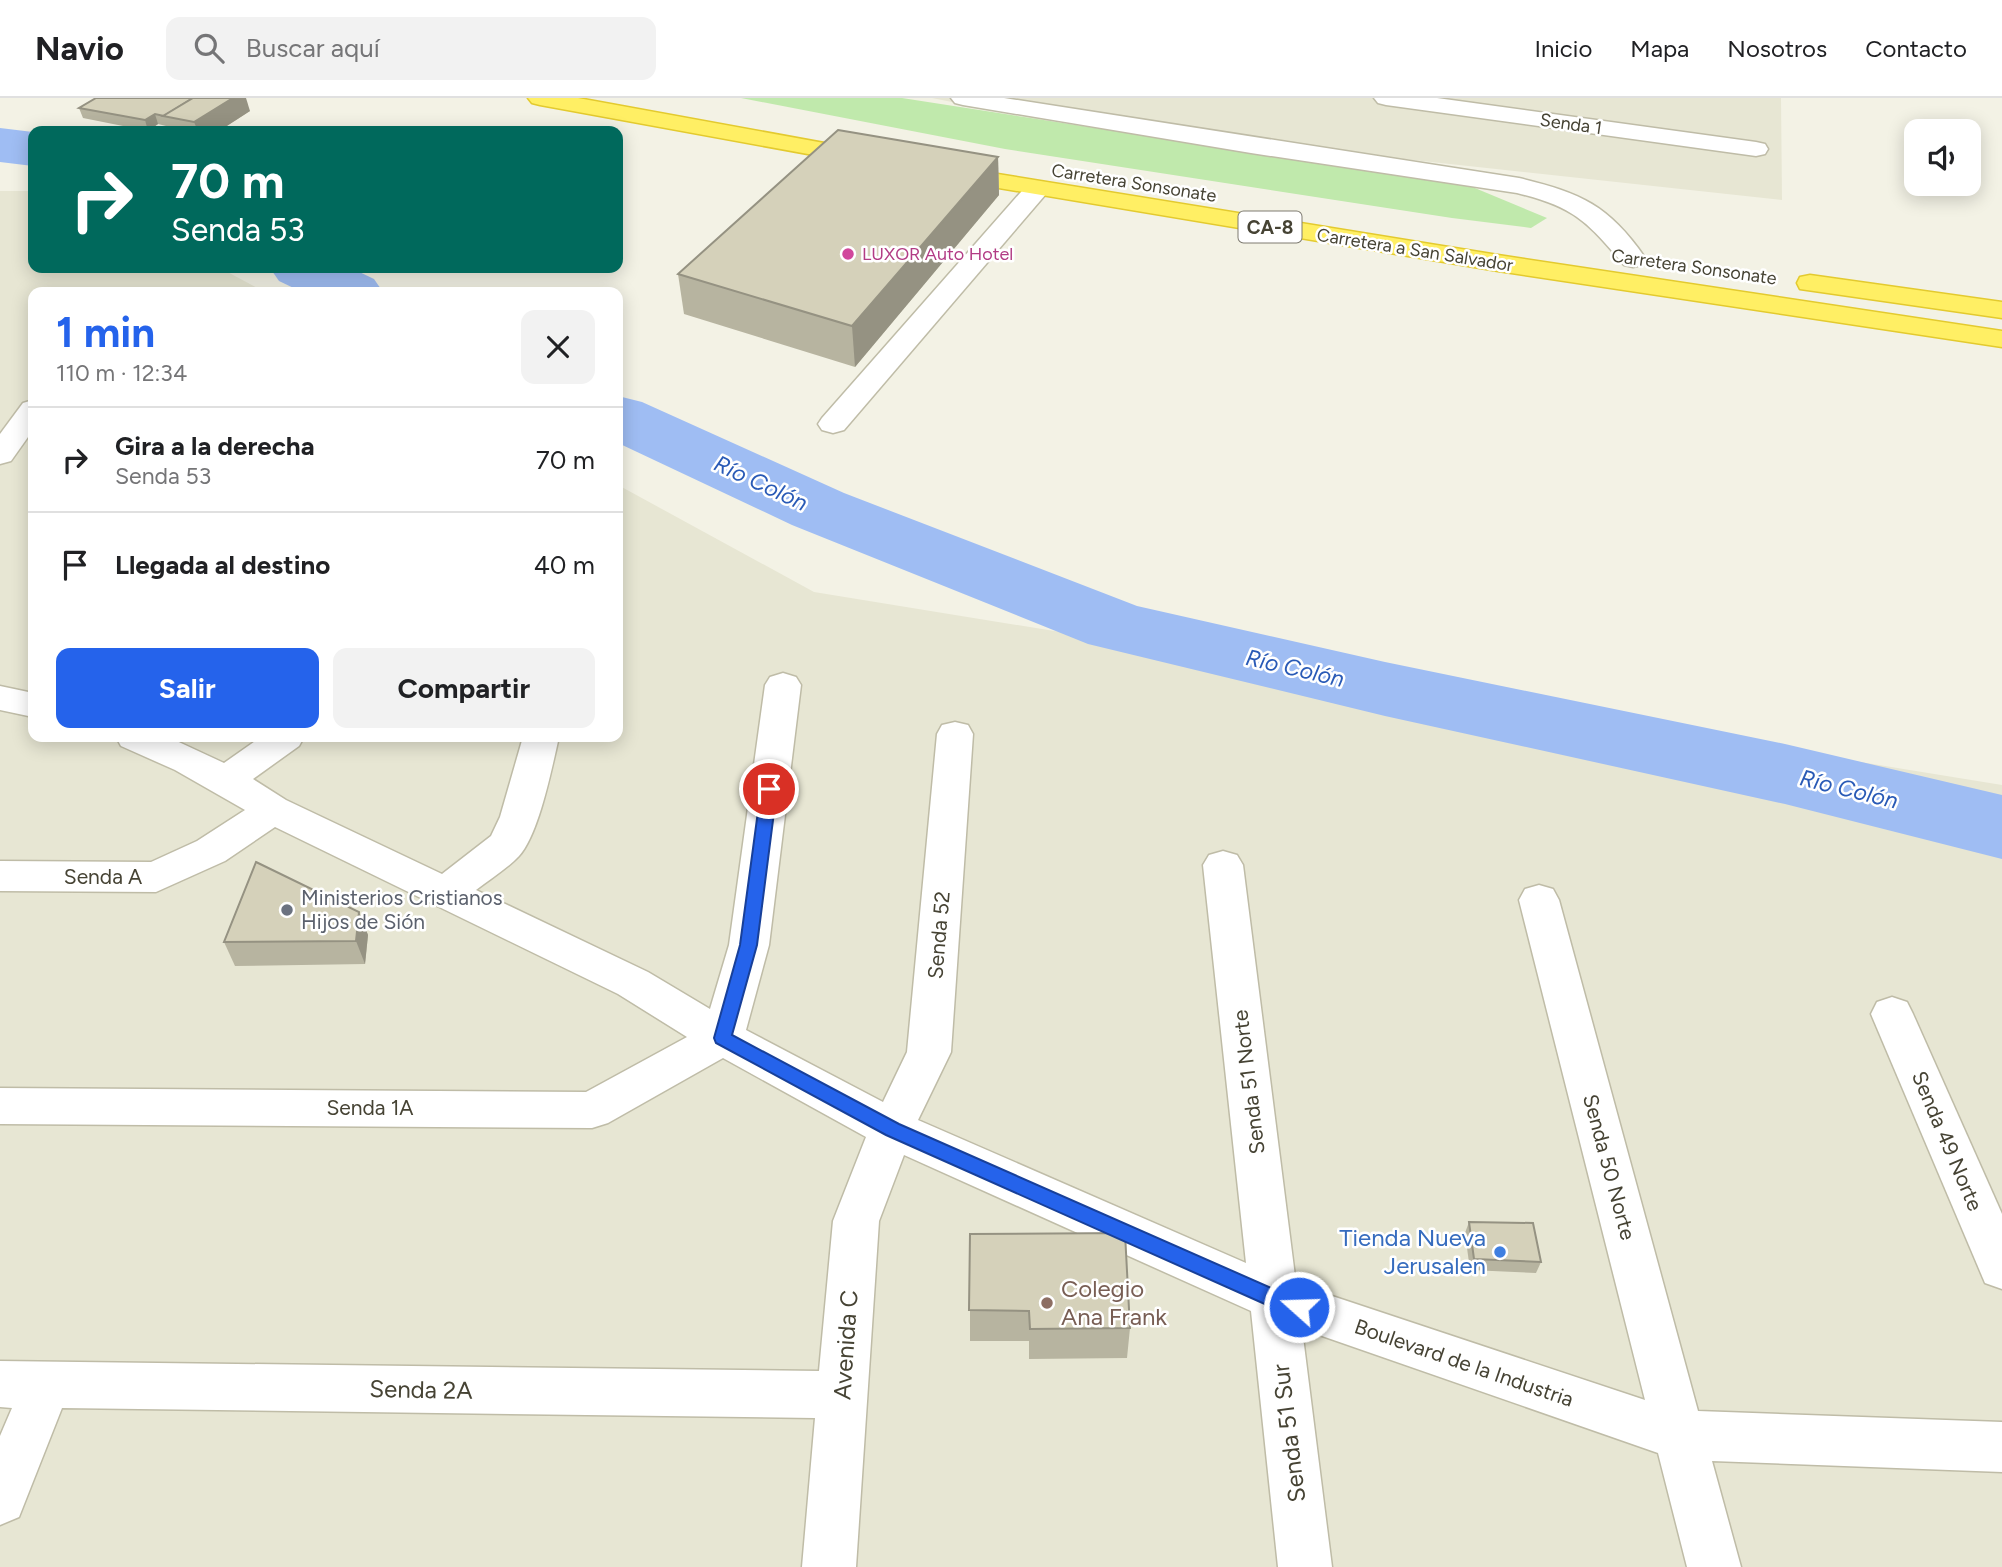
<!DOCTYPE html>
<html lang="es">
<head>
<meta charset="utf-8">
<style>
  body { margin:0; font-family:Figtree,sans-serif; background:#f2f2f2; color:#202124; height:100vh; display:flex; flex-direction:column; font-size:26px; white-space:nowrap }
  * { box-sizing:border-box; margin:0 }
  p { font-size:23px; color:#757577 }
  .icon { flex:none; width:38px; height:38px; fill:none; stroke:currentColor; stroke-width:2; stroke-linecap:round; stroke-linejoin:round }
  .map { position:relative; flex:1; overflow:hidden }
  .drawer { position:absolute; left:28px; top:189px; width:595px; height:455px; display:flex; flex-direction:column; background:#fff; border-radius:14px; box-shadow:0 4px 18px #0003 }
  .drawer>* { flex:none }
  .hud { position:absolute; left:28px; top:28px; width:595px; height:147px; border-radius:14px; box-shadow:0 4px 18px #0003; background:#00695c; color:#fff; overflow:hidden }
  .tools { position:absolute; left:1904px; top:21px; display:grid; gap:14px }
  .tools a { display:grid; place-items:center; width:77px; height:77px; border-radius:14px; background:#fff; box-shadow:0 4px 18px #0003; font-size:35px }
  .pin { position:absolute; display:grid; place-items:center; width:60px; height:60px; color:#fff; margin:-30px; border:4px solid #fff; border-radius:50%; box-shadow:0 2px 7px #0007 }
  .me { position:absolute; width:77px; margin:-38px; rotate:290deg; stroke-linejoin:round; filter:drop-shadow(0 0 5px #0008) }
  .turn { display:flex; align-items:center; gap:24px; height:147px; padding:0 28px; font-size:32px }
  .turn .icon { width:91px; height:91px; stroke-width:2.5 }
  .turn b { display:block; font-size:49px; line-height:60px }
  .round { display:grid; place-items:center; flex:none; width:74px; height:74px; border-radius:14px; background:#f2f2f2 }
  .headline { display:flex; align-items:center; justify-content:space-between; height:119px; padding:0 28px }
  h1 { font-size:42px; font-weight:700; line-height:52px; color:#2563eb }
  .cta { display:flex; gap:14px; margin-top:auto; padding:14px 28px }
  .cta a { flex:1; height:80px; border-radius:14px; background:#2563eb; color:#fff; font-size:28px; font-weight:700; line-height:80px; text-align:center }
  .cta a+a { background:#f2f2f2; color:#202124 }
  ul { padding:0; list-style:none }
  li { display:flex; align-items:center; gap:21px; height:105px; padding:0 28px; border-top:2px solid #e0e0e0 }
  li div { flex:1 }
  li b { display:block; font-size:26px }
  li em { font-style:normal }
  header { display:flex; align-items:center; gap:42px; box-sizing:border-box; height:98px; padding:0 35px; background:#fff; border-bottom:2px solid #e0e0e0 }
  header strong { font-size:33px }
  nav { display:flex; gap:38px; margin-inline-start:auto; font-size:24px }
  .search { width:490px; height:63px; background:#f2f2f2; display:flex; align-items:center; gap:18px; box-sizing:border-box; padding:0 24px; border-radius:14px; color:#757577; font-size:26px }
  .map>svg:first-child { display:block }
</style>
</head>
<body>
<header>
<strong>Navio</strong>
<div class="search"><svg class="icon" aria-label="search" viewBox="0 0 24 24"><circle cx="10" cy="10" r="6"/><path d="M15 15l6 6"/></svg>Buscar aquí</div>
<nav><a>Inicio</a><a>Mapa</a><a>Nosotros</a><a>Contacto</a></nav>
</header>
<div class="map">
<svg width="2002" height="1469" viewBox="0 0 2002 1469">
  <rect width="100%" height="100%" fill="#f3f2e5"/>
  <!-- residential -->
  <g fill="#e7e6d3">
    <polygon points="932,0 1781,0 1782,102 1036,21"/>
    <polygon points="0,93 33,93 33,170 220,170 265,194 33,194 33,639 618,639 618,387 814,494 2002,687 2002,1469 0,1469"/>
  </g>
  <!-- green -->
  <polygon fill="#c0e9ac" points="741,0 902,0 1470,88 1547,120 1531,130 1452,120 1005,51"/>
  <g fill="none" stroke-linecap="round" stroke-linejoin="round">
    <!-- river -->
    <g fill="#9fbdf3" fill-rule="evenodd">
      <polygon points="0,30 33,34 33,68 0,64"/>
      <polygon points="270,170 351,170 374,181 383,194 302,194 279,183"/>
      <polygon points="618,298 642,304 844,395 1137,508 1385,564 1785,646 2002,697 2002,761 1785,706 1385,618 1088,546 792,427 618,345"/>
    </g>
    <defs>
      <g id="street">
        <path d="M951 0H1004L1519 80C1581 95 1609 107 1646 161L1642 167 1633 169 1624 167C1587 123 1574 109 1517 95L1251 55 963 7 955 5Z"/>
        <polygon points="1374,0 1437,0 1756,44 1765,46 1768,51 1765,56 1756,58 1386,7 1378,5"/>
        <polygon points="1037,84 1046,86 1049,91 1046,96 844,332 833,335 822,332 818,326 822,320 1028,86"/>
        <polygon points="33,302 33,332 11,363 0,366 0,336 23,305"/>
        <path d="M783 575 796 579 801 587 769 847 746 932 883 1004 907 954 937 636 942 627 955 624 968 627 973 636 951 954 918 1022 1246 1165 1203 767 1209 757 1223 753 1237 757 1243 767 1296 1186 1645 1302 1519 802 1525 791 1539 787 1553 791 1559 802 1698 1313 2002 1324V1374L1712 1363 1741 1469H1687L1658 1355 1302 1231 1332 1469H1278L1251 1213 904 1057 879 1123 856 1469H802L815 1320 62 1310 19 1419 0 1427V1338L12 1310 0 1309V1263L819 1273 833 1123 866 1039 723 960 608 1025 592 1030 0 1026V990L586 994 687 939 618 896 275 729 225 763 156 794 0 793V763L151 764 197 743 245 712 175 672 121 648 116 639H168L224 665 261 639H304L299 648 253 681 286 702 442 776 491 738 500 719 523 639H559C552 669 539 736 519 758 507 771 490 781 476 792L648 874 710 911 729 847 765 587 770 579Z"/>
        <polygon points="0,588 33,595 33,619 0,612"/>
        <polygon points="1892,899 1907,904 1913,916 2002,1116 2002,1191 1985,1185 1871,916 1877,904"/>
      </g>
      <g id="highway">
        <polygon points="528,0 578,0 868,53 877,55 880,60 877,65 868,67 540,7 532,5"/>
        <polygon points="948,68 1498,157 2002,233 2002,249 1498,173 939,80 936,75 939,70"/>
        <polygon points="1810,177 2002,204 2002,220 1800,191 1797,185 1800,179"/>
      </g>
    </defs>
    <!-- street casing -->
    <use href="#street" stroke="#bfbca7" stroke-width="3"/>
    <!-- highway casing -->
    <use href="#highway" stroke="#e3ca2f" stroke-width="3"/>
    <!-- street -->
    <use href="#street" fill="#fff" fill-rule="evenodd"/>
    <!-- highway -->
    <use href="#highway" fill="#ffef64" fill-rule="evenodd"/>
  </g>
  <!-- wall -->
  <g fill="#b7b4a0">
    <polygon points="79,10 250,13 219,33 168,33 166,28 158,26 148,33 83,20"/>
    <polygon points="998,59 999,97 855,269 684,216 678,176"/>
    <polygon points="359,814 368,837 365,866 235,868 224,844"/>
    <polygon points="1469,1124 1541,1164 1536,1175 1470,1172 1465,1135"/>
    <polygon points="970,1136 1130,1230 1127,1260 1029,1261 1029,1243 970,1243"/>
  </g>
  <!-- shaded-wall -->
  <g fill="#959282">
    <polygon points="233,0 246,0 250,13 219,33 198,33 194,24"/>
    <polygon points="155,16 158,26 148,33 145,22"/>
    <polygon points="998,59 999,97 855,269 852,228"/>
    <polygon points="359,814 368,837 365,866 356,843"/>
  </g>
  <!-- building -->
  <g fill="#d5d1ba" stroke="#959282" stroke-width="2">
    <polygon points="96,0 193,0 164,18 155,16 145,22 79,10"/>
    <polygon points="193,0 233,0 194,24 163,18"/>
    <polygon points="838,32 998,59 852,228 678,176"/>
    <polygon points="256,764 359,814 356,843 224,844"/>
    <polygon points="1469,1124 1533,1125 1541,1164 1474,1161"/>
    <polygon points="1125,1135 1130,1230 1030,1231 1029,1213 969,1212 970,1136"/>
  </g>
  <!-- route -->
  <polygon fill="#2563eb" stroke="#184099" stroke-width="2" points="769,685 777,691 757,847 732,937 899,1026 1278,1193 1306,1202 1309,1209 1306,1215 1299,1218 1267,1207 886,1037 716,945 714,940 740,847 761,691"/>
  <!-- markers -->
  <circle fill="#d1479c" stroke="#fff" stroke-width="2.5" cx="848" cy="156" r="7"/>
  <circle fill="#6b7280" stroke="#fff" stroke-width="2.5" cx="287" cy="812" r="7"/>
  <circle fill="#3f7fe0" stroke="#fff" stroke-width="2.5" cx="1500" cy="1154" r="7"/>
  <circle fill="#8d6e63" stroke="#fff" stroke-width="2.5" cx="1047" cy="1205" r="7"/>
  <g text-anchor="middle" stroke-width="5" stroke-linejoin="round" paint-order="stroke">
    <!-- far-street labels -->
    <g font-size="18" fill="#464334" stroke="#fff">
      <text transform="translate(1571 26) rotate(8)" y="6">Senda 1</text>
      <text transform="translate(1134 85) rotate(9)" y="6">Carretera Sonsonate</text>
      <text transform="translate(1415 152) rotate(9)" y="6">Carretera a San Salvador</text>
      <text transform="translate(1694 169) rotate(8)" y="6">Carretera Sonsonate</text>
    </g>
    <!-- far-hotel labels -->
    <g font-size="18" fill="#b23c85" stroke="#fff" text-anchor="start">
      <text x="862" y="162">LUXOR Auto Hotel</text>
    </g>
    <!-- shield labels -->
    <rect fill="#fff" stroke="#7e7b71" stroke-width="2" x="1238.5" y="113.5" width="63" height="31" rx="5"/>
    <g font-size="19" font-weight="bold" fill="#464334">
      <text x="1270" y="136">CA-8</text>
    </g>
    <!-- street labels -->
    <g font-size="21" fill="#464334" stroke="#fff">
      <text x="103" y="786">Senda A</text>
      <text transform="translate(939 837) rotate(-85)" y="7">Senda 52</text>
      <text transform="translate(1249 984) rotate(-97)" y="7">Senda 51 Norte</text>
      <text x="370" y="1017">Senda 1A</text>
      <text transform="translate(1947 1043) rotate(67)" y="7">Senda 49 Norte</text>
      <text transform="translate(1609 1069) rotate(75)" y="7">Senda 50 Norte</text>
      <text transform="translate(1464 1265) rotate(19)" y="7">Boulevard de la Industria</text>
    </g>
    <!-- worship labels -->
    <g font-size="21" fill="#5b616d" stroke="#fff" text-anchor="start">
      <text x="301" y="807">Ministerios Cristianos<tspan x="301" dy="24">Hijos de Sión</tspan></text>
    </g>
    <!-- water labels -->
    <g font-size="23" font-style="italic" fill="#295ab6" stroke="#fff">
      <text transform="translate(761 385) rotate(25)" y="8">Río Colón</text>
      <text transform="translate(1295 570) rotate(13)" y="8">Río Colón</text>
      <text transform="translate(1849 691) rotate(14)" y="8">Río Colón</text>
    </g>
    <!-- near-shop labels -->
    <g font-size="24" fill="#366cbe" stroke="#fff" text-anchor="end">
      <text x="1486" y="1148">Tienda Nueva<tspan x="1486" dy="28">Jerusalen</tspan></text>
    </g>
    <!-- near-education labels -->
    <g font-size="24" fill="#785e54" stroke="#fff" text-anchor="start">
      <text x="1061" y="1199">Colegio<tspan x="1061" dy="28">Ana Frank</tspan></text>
    </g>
    <!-- near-street labels -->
    <g font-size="24" fill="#464334" stroke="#fff">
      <text transform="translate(846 1247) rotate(-86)" y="8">Avenida C</text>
      <text transform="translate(421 1292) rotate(1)" y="8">Senda 2A</text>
      <text transform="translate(1289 1335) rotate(-97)" y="8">Senda 51 Sur</text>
    </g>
  </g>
</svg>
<div class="tools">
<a><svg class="icon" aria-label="sound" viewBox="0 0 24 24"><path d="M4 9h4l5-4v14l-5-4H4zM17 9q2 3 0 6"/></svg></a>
</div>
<div class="pin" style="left:769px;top:691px;background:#d93025"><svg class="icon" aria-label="arrive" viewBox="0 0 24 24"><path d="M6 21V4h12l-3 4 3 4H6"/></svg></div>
<svg class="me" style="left:1299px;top:1209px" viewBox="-20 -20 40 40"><circle r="17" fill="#2563eb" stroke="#fff" stroke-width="3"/><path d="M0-11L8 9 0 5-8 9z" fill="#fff"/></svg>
<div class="hud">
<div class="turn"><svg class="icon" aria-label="right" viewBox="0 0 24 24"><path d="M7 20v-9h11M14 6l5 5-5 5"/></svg><div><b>70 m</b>Senda 53</div></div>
</div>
<section class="drawer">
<div class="headline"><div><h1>1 min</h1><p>110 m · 12:34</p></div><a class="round"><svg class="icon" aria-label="close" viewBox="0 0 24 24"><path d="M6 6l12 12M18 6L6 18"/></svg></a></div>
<ul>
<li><svg class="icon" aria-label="right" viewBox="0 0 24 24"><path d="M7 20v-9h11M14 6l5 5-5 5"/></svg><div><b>Gira a la derecha</b><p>Senda 53</p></div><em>70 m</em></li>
<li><svg class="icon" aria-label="arrive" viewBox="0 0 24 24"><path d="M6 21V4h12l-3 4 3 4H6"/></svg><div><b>Llegada al destino</b></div><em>40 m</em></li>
</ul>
<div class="cta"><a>Salir</a><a>Compartir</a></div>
</section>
</div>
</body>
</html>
